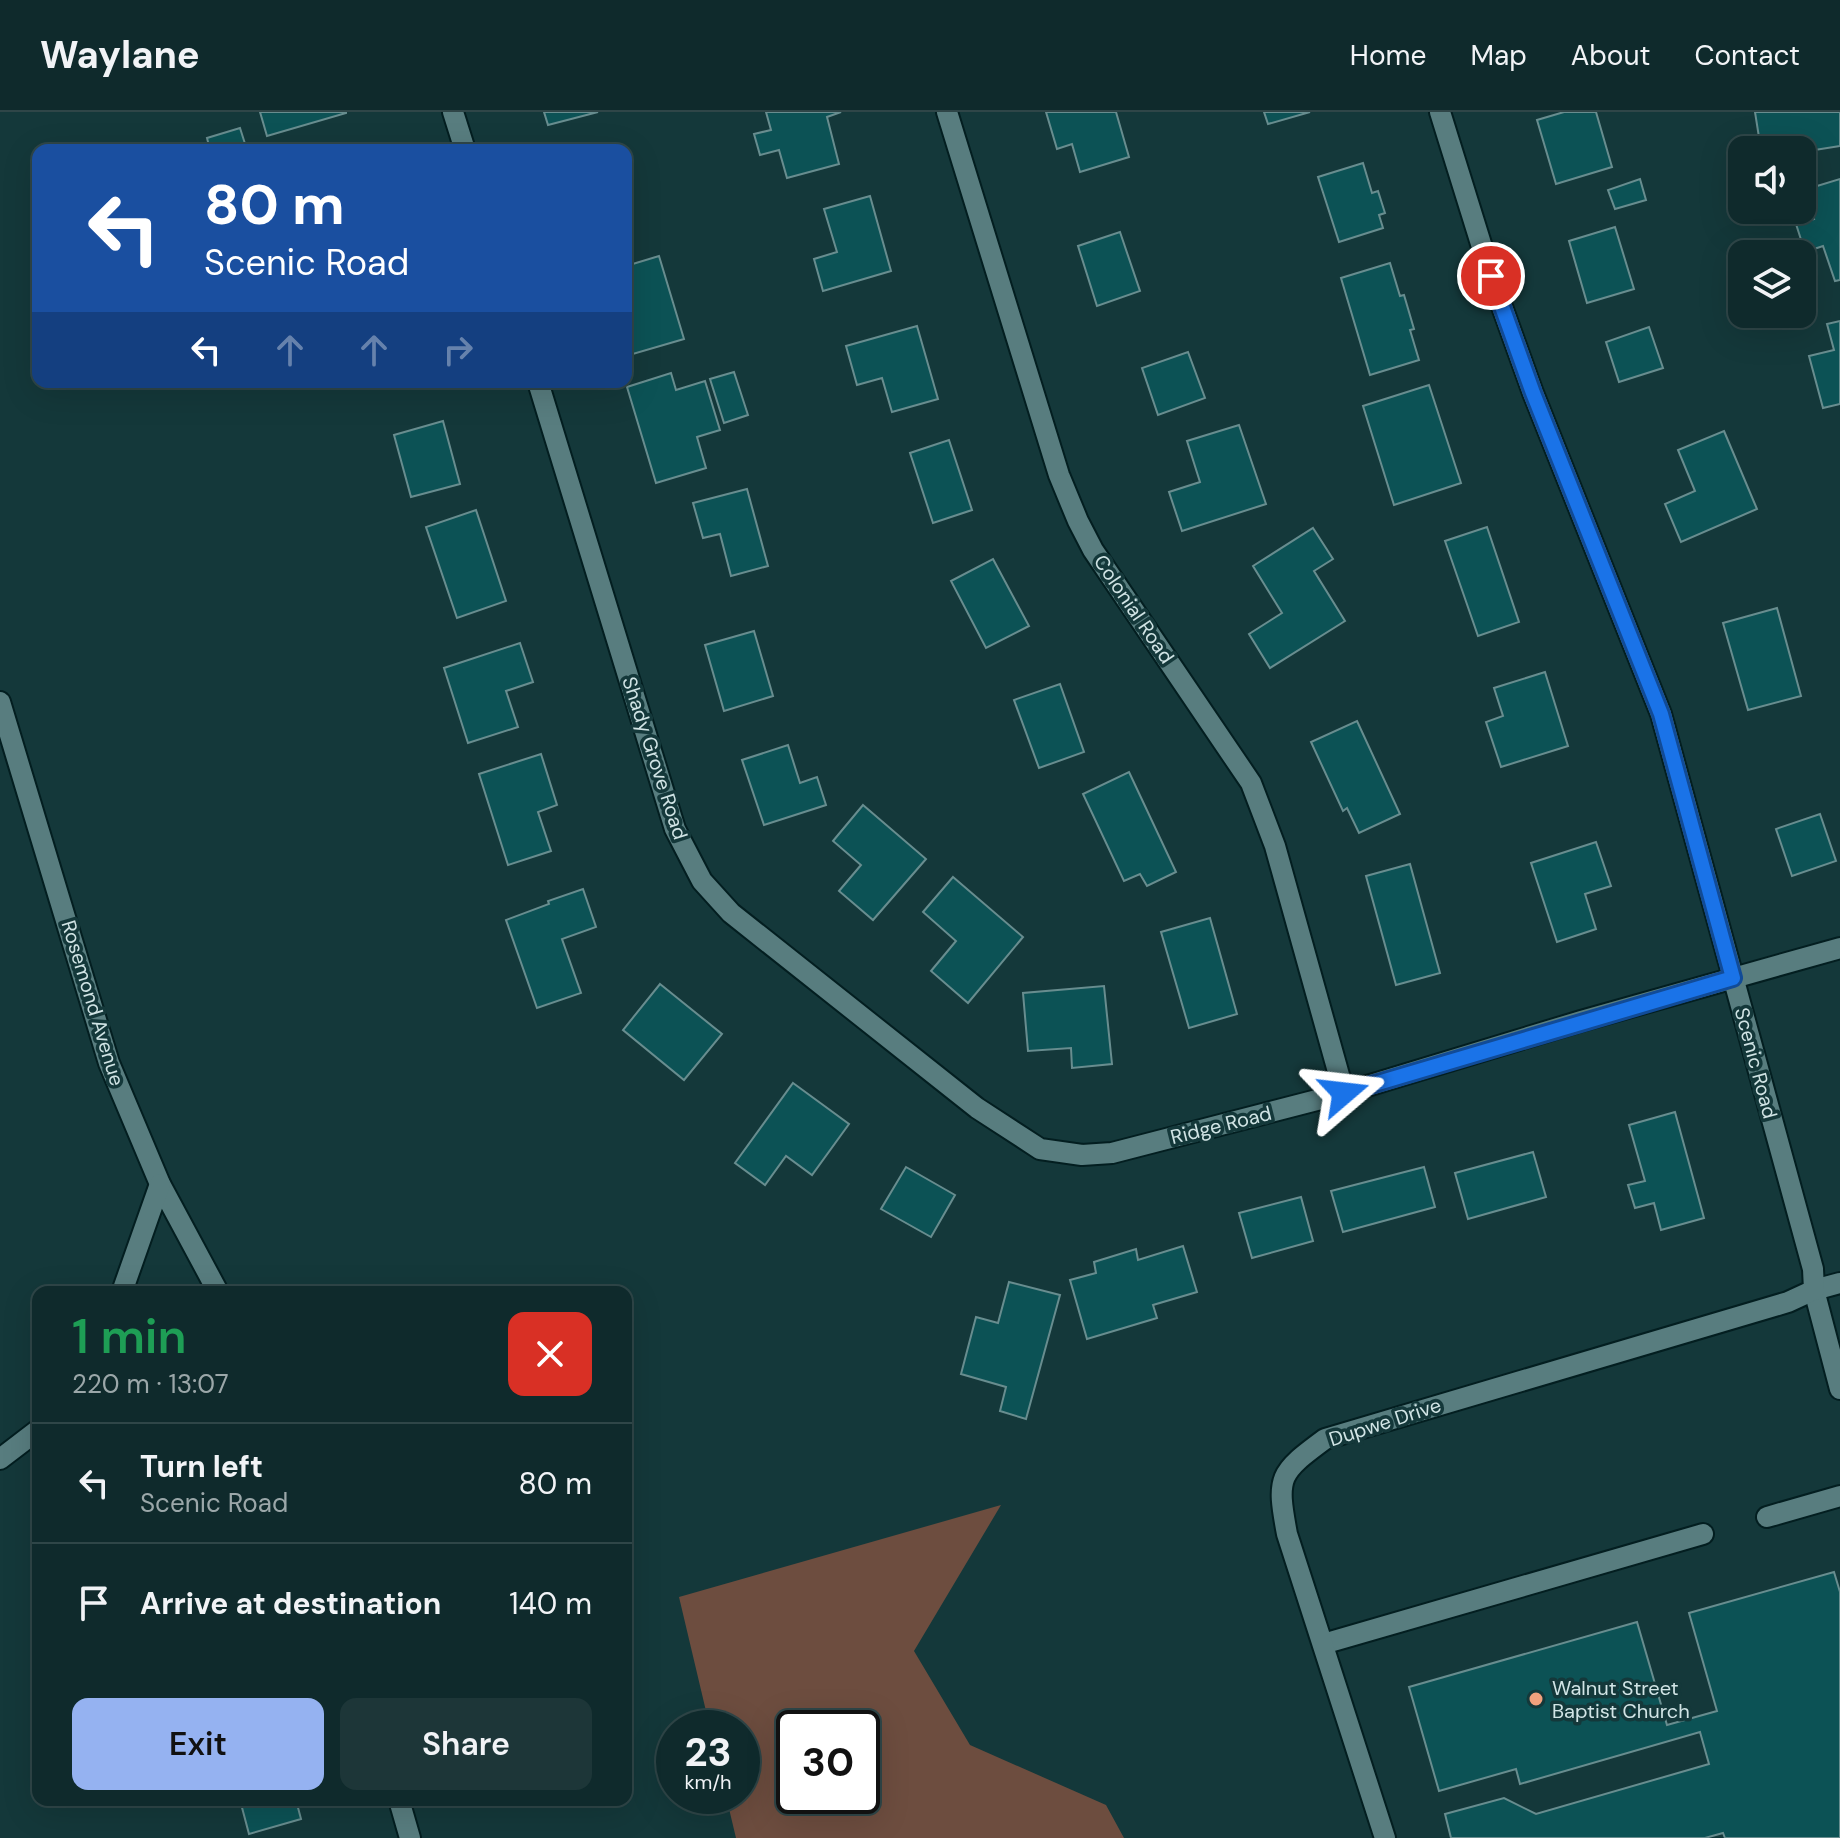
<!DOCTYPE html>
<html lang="en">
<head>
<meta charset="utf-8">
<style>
  body { margin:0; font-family:"DM Sans",sans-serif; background:#1d3638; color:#f1f3f6; height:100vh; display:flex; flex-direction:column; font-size:30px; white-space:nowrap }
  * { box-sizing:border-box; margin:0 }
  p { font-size:26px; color:#9ba7a9 }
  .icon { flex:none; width:44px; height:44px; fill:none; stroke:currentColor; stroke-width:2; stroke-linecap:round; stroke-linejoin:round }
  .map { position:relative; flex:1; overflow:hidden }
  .sheet { position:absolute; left:32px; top:1174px; width:600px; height:520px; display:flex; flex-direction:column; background:#0f2a2c; border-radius:16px; box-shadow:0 8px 32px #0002,0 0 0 2px #2f4648 }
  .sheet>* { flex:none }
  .guide { position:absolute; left:32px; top:32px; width:600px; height:244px; border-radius:16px; box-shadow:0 8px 32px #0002,0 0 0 2px #2f4648; background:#1a4fa0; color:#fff; overflow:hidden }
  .controls { position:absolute; left:1728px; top:24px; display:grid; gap:16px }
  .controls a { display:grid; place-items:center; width:88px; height:88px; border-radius:16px; background:#0f2a2c; box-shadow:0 8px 32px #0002,0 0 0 2px #2f4648; font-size:40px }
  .speed { position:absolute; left:656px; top:1598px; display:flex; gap:16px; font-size:40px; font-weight:700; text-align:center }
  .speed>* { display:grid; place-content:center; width:104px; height:104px; border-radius:50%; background:#0f2a2c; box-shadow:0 8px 32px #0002,0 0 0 2px #2f4648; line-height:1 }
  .speed small { font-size:20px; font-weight:400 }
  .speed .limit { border:4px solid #111; border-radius:12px; background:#fff; color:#111 }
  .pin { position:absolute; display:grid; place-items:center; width:68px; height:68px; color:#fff; margin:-34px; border:4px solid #fff; border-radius:50%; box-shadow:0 2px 8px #0007 }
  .me { position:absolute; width:88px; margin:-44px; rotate:73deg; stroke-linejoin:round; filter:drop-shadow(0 0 6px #0008) }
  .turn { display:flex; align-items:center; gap:28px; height:168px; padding:0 40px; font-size:36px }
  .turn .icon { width:104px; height:104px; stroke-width:2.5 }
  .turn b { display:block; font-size:56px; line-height:68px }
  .lanes { display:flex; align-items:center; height:76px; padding:0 40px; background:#0003; justify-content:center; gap:40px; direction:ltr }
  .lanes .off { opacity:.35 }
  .round { display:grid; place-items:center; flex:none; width:84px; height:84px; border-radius:16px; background:#1d3638 }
  .headline { display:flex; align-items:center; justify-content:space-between; height:136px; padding:0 40px }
  h1 { font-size:48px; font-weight:600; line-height:60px; color:#1e9e55 }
  .action { display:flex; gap:16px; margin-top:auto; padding:16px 40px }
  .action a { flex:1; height:92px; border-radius:16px; background:#95b2f1; color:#111; font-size:32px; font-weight:600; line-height:92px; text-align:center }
  .action a+a { background:#1d3638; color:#f1f3f6 }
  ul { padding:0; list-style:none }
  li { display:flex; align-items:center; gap:24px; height:120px; padding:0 40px; border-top:2px solid #2f4648 }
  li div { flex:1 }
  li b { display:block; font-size:30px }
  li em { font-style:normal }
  header { display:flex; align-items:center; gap:48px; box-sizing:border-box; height:112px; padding:0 40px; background:#0f2a2c; border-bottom:2px solid #2f4648 }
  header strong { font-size:38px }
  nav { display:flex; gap:44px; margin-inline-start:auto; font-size:28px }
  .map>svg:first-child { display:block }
</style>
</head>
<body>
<header>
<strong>Waylane</strong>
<nav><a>Home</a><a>Map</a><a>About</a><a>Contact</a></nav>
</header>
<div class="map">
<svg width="1840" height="1726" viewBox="0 0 1840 1726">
  <rect width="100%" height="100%" fill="#14383a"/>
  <!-- green -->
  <path fill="#6d4d3f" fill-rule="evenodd" d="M1001 1393 914 1539 970 1633 1106 1693 1124 1726H736L726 1684H742V1616H710L679 1485ZM794 1616H862V1684H794Z"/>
  <!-- building -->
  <g fill="#0c5255" stroke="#688d8f" stroke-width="2">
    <polygon points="260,0 346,0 346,1 267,24"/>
    <polygon points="544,0 598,0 548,13"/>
    <polygon points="766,0 841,0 827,5 839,52 787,66 779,38 760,43 754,22 771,18"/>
    <polygon points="1046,0 1116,0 1129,45 1080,60 1072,32 1057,37"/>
    <polygon points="1264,0 1310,0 1268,12"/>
    <polygon points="1564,0 1596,0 1612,55 1556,72 1537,8"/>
    <polygon points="1755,0 1840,0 1840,34 1802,40 1761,38"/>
    <polygon points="240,16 247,38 210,38 207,26"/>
    <polygon points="1363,51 1372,81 1378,79 1385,101 1379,103 1383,116 1339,130 1318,65"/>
    <polygon points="1640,67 1646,88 1615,97 1608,78"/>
    <polygon points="1840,67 1840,168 1835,169 1823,134 1805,140 1796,112 1814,107 1804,78"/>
    <polygon points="870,84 891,159 823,179 814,147 837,140 824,97"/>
    <polygon points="1615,115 1634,177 1587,191 1569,129"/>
    <polygon points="1120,120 1140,179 1097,194 1078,134"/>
    <polygon points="659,144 684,227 626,244 626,192 630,190 626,177 626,154"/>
    <polygon points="1390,151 1400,184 1404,183 1414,217 1410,218 1419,248 1370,263 1341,166"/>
    <polygon points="1840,209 1840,292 1823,296 1809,244 1834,238 1827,212"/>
    <polygon points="917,214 938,287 892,300 882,266 857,273 846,234"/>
    <polygon points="1649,215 1663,256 1619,270 1606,230"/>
    <polygon points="1188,240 1205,286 1158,303 1142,256"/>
    <polygon points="734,260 748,303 724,311 710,267"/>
    <polygon points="671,261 676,278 705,269 720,318 697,325 706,356 656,371 627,275"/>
    <polygon points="1429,273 1461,371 1394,393 1363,294"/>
    <polygon points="443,309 460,372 411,385 394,323"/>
    <polygon points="1239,313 1266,392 1182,419 1169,380 1200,370 1187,329"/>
    <polygon points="1724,319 1757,397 1681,430 1665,392 1695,379 1678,338"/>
    <polygon points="949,328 972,398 933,411 910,341"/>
    <polygon points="747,377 768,454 731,464 720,422 703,426 693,391"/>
    <polygon points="476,398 506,489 457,506 426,415"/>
    <polygon points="1487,415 1519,510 1478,524 1445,429"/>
    <polygon points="1313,416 1333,447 1314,459 1345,509 1270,556 1249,522 1282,501 1253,454"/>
    <polygon points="993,447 1029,514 986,536 951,469"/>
    <polygon points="1777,496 1801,584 1748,598 1723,511"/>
    <polygon points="754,519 773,584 724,599 705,533"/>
    <polygon points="520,531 533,570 506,579 518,615 468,631 444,556"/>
    <polygon points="1545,560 1568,634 1501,655 1486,610 1503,604 1494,576"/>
    <polygon points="1060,572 1084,640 1039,656 1014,588"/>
    <polygon points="1357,609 1400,702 1359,721 1347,696 1343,699 1311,630"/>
    <polygon points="788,633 800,671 817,665 826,693 764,713 742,648"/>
    <polygon points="541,642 557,693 538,700 551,739 508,753 479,662"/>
    <polygon points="1129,660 1176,760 1147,774 1140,762 1124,769 1083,682"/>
    <polygon points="863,693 926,747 873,808 839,779 861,753 833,729"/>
    <polygon points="1820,702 1836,749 1792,764 1776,717"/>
    <polygon points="1596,730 1611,774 1585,782 1596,817 1557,830 1531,751"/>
    <polygon points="1410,752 1440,861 1396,873 1366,764"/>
    <polygon points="953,765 1023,825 968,891 931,859 956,829 923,800"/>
    <polygon points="583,777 596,815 562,827 581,881 537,896 506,808 549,792 548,789"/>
    <polygon points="1210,806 1237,902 1189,916 1161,820"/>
    <polygon points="660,872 722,922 684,968 623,918"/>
    <polygon points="1104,874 1112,952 1072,956 1071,936 1028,939 1023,881"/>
    <polygon points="793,971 849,1012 812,1063 786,1044 765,1073 735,1051"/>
    <polygon points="1675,1000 1704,1106 1661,1118 1654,1091 1635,1096 1628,1073 1645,1069 1629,1013"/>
    <polygon points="1533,1040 1546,1085 1468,1107 1455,1061"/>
    <polygon points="906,1055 955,1083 931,1125 881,1097"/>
    <polygon points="1424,1055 1435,1095 1343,1120 1331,1079"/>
    <polygon points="1301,1085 1313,1129 1252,1146 1239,1101"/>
    <polygon points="1183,1134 1197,1180 1153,1193 1157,1206 1087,1227 1070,1168 1096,1161 1094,1150 1136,1137 1138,1148"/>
    <polygon points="1009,1170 1060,1183 1026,1307 1000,1299 1006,1275 961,1262 976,1205 998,1211"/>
    <polygon points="1834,1460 1840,1480 1840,1726 1725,1726 1723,1721 1705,1726 1451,1726 1445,1702 1504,1686 1536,1702 1709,1652 1700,1620 1520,1672 1516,1657 1439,1679 1409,1575 1637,1510 1667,1613 1717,1599 1689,1501"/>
    <polygon points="240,1688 296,1688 301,1707 249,1722"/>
  </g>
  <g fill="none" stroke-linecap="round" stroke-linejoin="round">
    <defs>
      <g id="lane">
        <polyline points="1840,1171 1814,1178 1840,1277"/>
        <polyline points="1767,1405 1840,1384"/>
        <polyline points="1323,1532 1703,1422"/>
      </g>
      <g id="street">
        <polyline points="453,0 465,38"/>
        <polyline points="947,0 1059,363 1078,409 1093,438 1251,671 1275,734 1344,981"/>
        <polyline points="538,270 675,717 702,769 731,801 977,996 1040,1037 1082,1043 1112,1041 1344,981 1581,909 1840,836"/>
        <polyline points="0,590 109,951 160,1072 218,1180"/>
        <polyline points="122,1180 160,1072"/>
        <polyline points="0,1347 38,1318"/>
        <polyline points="399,1688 410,1726"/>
        <path d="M1385 1726 1287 1422C1276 1364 1279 1361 1325 1327L1788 1190 1814 1178 1813 1157 1661 602 1533 281 1491 164 1440 0"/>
      </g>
    </defs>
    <!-- lane casing -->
    <use href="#lane" stroke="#031e20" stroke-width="24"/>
    <!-- street casing -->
    <use href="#street" stroke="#031e20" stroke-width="24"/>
    <!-- lane -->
    <use href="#lane" stroke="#587d7f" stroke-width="20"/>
    <!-- street -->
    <use href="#street" stroke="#587d7f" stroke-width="20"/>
  </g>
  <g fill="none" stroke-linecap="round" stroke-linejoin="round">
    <defs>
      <polyline id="route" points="1344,981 1733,866 1661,602 1533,281 1491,164"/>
    </defs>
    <!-- route casing -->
    <use href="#route" stroke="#114b97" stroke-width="20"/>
    <!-- route -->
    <use href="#route" stroke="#1a73e8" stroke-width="14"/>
  </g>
  <!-- markers -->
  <circle fill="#f1a17d" stroke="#14383a" stroke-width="3" cx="1536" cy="1587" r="8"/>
  <g text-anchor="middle" stroke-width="7" stroke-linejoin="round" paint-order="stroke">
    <!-- street labels -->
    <g font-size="20" fill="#d1e4e5" stroke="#14383a">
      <text transform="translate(1134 497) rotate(56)" y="7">Colonial Road</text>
      <text transform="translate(655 646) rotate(72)" y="7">Shady Grove Road</text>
      <text transform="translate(93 891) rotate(73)" y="7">Rosemond Avenue</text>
      <text transform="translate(1756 951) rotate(75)" y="7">Scenic Road</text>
      <text transform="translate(1221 1013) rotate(-14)" y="7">Ridge Road</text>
      <text transform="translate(1385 1310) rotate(-18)" y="7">Dupwe Drive</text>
    </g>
    <!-- poi labels -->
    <g font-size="20" fill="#d1e4e5" stroke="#14383a" text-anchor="start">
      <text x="1552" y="1583">Walnut Street<tspan x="1552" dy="23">Baptist Church</tspan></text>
    </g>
  </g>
</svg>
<div class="controls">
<a><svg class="icon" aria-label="sound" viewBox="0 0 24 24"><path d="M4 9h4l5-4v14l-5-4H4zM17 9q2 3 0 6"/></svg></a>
<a><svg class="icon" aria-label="layers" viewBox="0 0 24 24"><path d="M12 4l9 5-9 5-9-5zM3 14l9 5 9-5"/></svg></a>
</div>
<div class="speed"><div>23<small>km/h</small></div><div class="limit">30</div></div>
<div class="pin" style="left:1491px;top:164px;background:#d93025"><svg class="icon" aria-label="arrive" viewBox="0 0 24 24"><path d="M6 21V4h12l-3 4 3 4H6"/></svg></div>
<svg class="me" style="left:1344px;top:981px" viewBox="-20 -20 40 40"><path d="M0-17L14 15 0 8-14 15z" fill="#1a73e8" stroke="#fff" stroke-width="4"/></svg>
<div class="guide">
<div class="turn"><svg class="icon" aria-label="left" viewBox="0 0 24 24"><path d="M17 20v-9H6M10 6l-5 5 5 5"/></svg><div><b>80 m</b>Scenic Road</div></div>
<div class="lanes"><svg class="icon" aria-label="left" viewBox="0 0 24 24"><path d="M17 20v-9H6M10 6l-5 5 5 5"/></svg><svg class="icon off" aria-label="ahead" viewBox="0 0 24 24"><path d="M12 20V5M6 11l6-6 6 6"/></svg><svg class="icon off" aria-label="ahead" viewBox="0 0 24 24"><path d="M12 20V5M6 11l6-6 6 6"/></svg><svg class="icon off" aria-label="right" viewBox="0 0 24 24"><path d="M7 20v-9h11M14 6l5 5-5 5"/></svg></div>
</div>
<section class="sheet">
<div class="headline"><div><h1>1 min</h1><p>220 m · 13:07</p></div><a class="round" style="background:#d93025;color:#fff"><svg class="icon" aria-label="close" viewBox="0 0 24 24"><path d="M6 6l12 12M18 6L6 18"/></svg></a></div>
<ul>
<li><svg class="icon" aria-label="left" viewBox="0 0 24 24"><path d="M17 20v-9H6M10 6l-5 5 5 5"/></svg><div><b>Turn left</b><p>Scenic Road</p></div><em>80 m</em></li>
<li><svg class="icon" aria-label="arrive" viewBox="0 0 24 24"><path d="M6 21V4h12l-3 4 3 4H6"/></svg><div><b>Arrive at destination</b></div><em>140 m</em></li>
</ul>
<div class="action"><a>Exit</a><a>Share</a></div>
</section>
</div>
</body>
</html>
